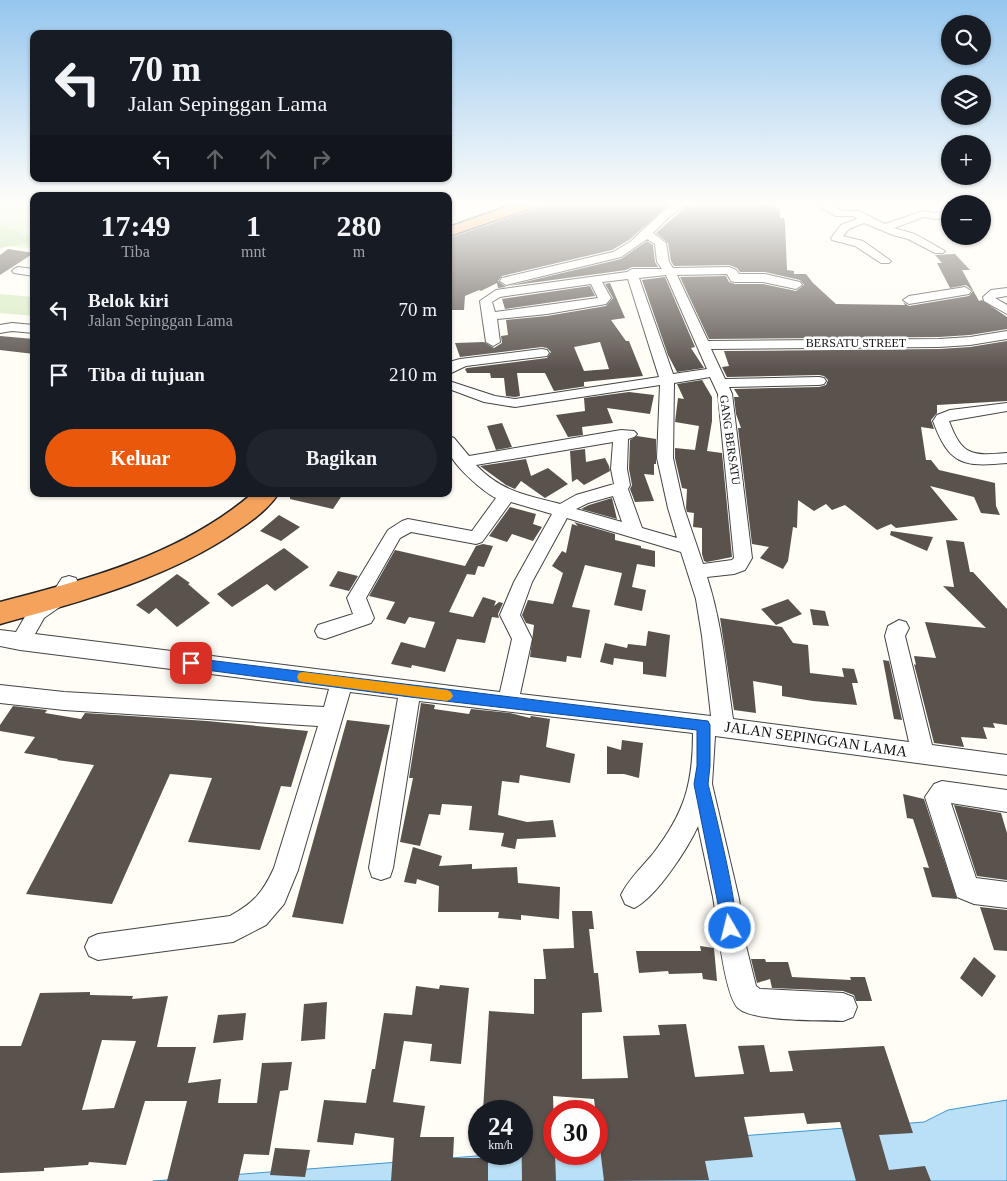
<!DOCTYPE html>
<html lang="id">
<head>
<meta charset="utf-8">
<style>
  body { margin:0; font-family:"Times New Roman",serif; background:#20242c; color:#f1f3f6; height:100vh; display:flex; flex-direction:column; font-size:19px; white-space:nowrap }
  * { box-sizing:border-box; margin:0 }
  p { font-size:16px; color:#9ea1a6 }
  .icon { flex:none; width:28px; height:28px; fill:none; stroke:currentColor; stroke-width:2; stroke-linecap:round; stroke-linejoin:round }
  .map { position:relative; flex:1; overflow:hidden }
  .drawer { position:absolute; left:30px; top:192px; width:422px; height:305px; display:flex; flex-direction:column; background:#171b24; border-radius:10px; box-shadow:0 1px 4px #0004 }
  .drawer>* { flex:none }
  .guide { position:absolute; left:30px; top:30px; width:422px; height:152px; border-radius:10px; box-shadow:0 1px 4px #0004; background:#171b24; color:#f1f3f6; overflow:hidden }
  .controls { position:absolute; left:941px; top:15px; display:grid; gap:10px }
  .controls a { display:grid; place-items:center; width:50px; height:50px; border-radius:50%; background:#171b24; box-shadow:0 1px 4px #0004; font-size:25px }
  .speed { position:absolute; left:468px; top:1100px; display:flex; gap:10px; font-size:25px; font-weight:700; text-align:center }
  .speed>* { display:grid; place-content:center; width:65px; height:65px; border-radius:50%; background:#171b24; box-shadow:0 1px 4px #0004; line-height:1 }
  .speed small { font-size:12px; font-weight:400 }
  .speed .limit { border:8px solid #d22; background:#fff; color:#111 }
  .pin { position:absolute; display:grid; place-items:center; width:42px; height:42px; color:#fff; margin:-21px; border-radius:10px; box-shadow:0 2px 8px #0006 }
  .me { position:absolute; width:55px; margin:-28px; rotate:352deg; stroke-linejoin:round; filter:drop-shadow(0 0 4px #0008) }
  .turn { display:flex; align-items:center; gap:18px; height:105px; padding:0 15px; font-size:22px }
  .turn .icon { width:65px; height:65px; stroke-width:2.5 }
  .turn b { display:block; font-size:35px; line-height:42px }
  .lanes { display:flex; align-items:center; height:48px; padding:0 15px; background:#0003; justify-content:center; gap:25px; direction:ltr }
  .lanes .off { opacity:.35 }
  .eta { display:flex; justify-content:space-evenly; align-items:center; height:85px; text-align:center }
  .eta b { font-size:30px; font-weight:700; line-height:35px }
  .cta { display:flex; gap:10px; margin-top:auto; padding:10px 15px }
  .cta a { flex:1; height:58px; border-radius:30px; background:#ea580c; color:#fff; font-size:20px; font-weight:700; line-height:58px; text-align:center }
  .cta a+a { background:#20242c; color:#f1f3f6 }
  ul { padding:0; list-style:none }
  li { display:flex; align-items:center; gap:15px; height:65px; padding:0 15px }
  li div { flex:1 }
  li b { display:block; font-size:19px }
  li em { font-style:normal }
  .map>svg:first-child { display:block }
</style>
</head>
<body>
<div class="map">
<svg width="1007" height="1181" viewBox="0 0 1007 1181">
  <rect width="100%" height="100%" fill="#fffdf5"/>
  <!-- green -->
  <g fill="#d5ebbd">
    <polygon points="0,204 34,204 34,249 7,246 0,250"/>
    <polygon points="0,294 34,297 34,316 0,313"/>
  </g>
  <!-- forest -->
  <polygon fill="#b9dc9c" points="0,227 17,230 23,236 34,238 34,244 25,243 0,248"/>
  <!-- water -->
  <polygon fill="#b9e0f7" stroke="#3f96cf" points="1007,1100 1007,1181 153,1181 554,1150 554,1154 596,1154 596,1147 924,1122 948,1110"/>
  <!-- building -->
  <g fill="#5a524d" fill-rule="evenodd">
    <polygon points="538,204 670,204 629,240 612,250 502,276 498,281 506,287 498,288 497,283 481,291 479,290 465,296 464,310 450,310 449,238 535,209"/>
    <polygon points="689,204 776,204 777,209 780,209 780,218 784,218 785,223 787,270 794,271 794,274 806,274 813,283 836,304 905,305 903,302 909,306 969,296 973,291 966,285 950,288 937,263 942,263 935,255 955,254 970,270 962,270 979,301 982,300 1007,317 1007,329 970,335 939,337 709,339 680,277 726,276 729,282 735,284 763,284 796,291 804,285 800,280 765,272 740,272 737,268 729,265 674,266 671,261 668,243 656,233"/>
    <polygon points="647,241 653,245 655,262 658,267 632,267 626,270 508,286 621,259"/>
    <polygon points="8,249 34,253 0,275 0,255"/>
    <polygon points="665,277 695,347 691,348 704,368 677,372 668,355 642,280"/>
    <path d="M610 283 625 318 611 320 626 341H629L643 376 584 382V386H587L554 391 545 373H517L520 396 515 397 506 396 504 378H491L490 373H467L465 369 467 368 547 358 551 352 547 348 542 347 460 357 455 343 484 342 494 348 502 343 501 336 508 335 506 320 547 316 606 306 613 298 605 284ZM600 342 609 369 584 371 574 347Z"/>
    <polygon points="590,286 595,296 505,309 502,299"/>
    <polygon points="0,336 34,339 34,354 0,350"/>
    <polygon points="1007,341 1007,401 937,405 937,413 931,420 934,429 921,427 926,460 931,460 939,470 995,483 996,506 1000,515 981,513 974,497 930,486 958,520 896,528 891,524 877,530 845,505 832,510 826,504 814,511 798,500 797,528 793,527 788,561 783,569 760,558 769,547 752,544 738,428 741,428 736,414 734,397 739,397 734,389 819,387 826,385 828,380 824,376 819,375 727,377 722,367 729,366 724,351 939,349 970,347"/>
    <polygon points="702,380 712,397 712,421 707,451 722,453 732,557 707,562 704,561 702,554 702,528 693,527 694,513 687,512 686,508 687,489 682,488 675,458 675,448 695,450 699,426 675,422 678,398 684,399 677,384"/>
    <polygon points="629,392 654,395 650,414 607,408 613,423 582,427 583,435 568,437 556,415 585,411 584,398"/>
    <polygon points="502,423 512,447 496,450 487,426"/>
    <polygon points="637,436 656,439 656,464 654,464 654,475 644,474 654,501 635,502 630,489 632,485 629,469 630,440"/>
    <polygon points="585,449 586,462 605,458 609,466 610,471 584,485 577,479 572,482 570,451"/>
    <polygon points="526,459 531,476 548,468 568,484 545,498 521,481 515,489 506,485 480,466"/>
    <polygon points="290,494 343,494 333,509 290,499"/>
    <polygon points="612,498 617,519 581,509 589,505"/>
    <polygon points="510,507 536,514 533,524 542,527 533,541 512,534 507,542 489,536"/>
    <polygon points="279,515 300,527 281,541 260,531"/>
    <polygon points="574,522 615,534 615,540 641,546 641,548 655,551 655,567 637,564 632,587 646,590 642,611 614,605 622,573 585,565 572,607 590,610 581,658 567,656 566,662 530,657 534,625 526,623 522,615 528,600 553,604 563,573 552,566 562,551 566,553 572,524 578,526"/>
    <polygon points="891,531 933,537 927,551 890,535"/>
    <polygon points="946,540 964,542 970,572 973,572 1007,609 1007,725 993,723 995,728 983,727 987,739 961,737 964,747 934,743 914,664 916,665 914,656 936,658 925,622 986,628 943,586 954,587"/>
    <polygon points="483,544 493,546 484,567 478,566 475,575 467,574 449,612 473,617 483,597 496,601 494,606 499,602 503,603 498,614 499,618 492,617 485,643 457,639 445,672 412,665 411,668 391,664 401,642 425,648 435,622 409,617 405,624 386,619 395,602 369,596 395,550 465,566 476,546"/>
    <polygon points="284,548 309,567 275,591 267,584 232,607 217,594"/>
    <polygon points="338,571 358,576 349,591 329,586"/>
    <polygon points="177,574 190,583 188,584 210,603 177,627 156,608 149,614 136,605"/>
    <polygon points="788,599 802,614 776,625 761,609"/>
    <polygon points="810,609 825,611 829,626 813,625"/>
    <polygon points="720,618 782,627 793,643 808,645 810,673 844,677 842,668 854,669 858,683 852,683 857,705 813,701 782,696 782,686 753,681 756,713 734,710"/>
    <polygon points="648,631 670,635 666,677 643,674 643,662 614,658 613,665 600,662 605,643 627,648 628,644 646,646"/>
    <polygon points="883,660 889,661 902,720 894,719"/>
    <polygon points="421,703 435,705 434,709 469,714 471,709 510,713 530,718 531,716 550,719 546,747 575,754 570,783 520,775 519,783 502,781 498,815 527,822 553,820 556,837 517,839 515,849 501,846 504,833 469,830 472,806 442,804 440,815 429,814 420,846 400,842 413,778 409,778"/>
    <polygon points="13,706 47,710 45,713 81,719 85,713 207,721 308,731 291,787 281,786 260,850 188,842 212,778 170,774 112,904 26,894 94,765 57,760 58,759 24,753 35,737 0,731 0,725"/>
    <polygon points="347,720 390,725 343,924 292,917"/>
    <polygon points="622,740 643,743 639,778 624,774 607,774 607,746 621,750"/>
    <polygon points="903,794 924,799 957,899 932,897 923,867 929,868 913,819 907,818"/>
    <polygon points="954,805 1001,813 1007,833 1007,880 977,876"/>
    <polygon points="413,847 442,856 439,866 472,864 472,869 517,867 518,883 560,887 559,919 521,915 521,920 498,918 499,912 438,912 439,886 417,879 416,884 404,882"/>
    <polygon points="980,907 1007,910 1007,951 994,950"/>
    <polygon points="572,911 592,911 594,929 589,929 594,973 598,973 602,1012 582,1013 582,1079 628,1078 623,1036 660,1035 658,1025 686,1024 695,1077 744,1074 738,1046 764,1045 770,1072 793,1071 788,1051 884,1046 913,1133 879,1135 889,1170 925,1166 931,1181 856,1181 840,1122 807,1124 804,1113 744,1117 753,1157 705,1161 709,1180 604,1181 594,1099 553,1096 556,1181 522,1181 521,1111 483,1111 489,1011 534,1014 534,979 546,979 543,949 574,948"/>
    <polygon points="700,946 714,948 717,981 703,979 702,973 669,974 668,971 639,973 636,951 701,951"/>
    <polygon points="974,957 996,976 982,997 960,978"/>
    <polygon points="751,959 765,959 766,962 788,962 792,977 851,980 850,977 865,977 872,1001 856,1001 854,995 843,991 772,988 770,979 757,983"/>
    <polygon points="440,985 469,988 461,1064 430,1061 432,1044 404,1041 393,1102 425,1106 420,1137 454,1137 453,1158 488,1158 488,1181 391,1181 394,1138 355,1133 353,1145 317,1142 324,1100 366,1103 372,1069 375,1069 384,1013 412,1015 416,986 439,989"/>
    <path d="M90 992V995L133 996 132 999 168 996 157 1047H196L188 1083 221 1079 218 1103H257L262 1063 292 1062 288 1090 280 1091 269 1155 244 1154 238 1181H167L187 1101H145L126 1165 89 1162 88 1165 44 1168V1171L0 1173V1046H21L40 993ZM102 1040 136 1041 114 1108 82 1110Z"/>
    <polygon points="327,1002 325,1039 301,1041 304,1004"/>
    <polygon points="246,1013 243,1040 213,1043 218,1015"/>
    <polygon points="275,1148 310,1150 305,1177 270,1175"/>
  </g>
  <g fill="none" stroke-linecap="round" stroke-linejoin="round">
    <defs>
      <g id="minor">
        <path d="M674 204H687L669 217 653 233 666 243 669 262 673 268 729 267 736 270 739 274H765L800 282 802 285 796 289 763 282H735L731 281 727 274 677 275 708 341 939 339 970 337 1007 331V339L970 345 939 347 711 349 725 379 819 377 824 378 826 381 824 384 819 385 729 387 732 394 752 558 745 570 734 574 707 577C722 623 726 671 733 719L909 742 885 636 888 626 899 620 906 622 909 628 905 636 932 745 1007 755V775L715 736 712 784 739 899 745 942 756 986 760 989 843 993 853 997 857 1007 853 1017 843 1021C821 1020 753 1022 738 1008 724 994 717 919 713 897 708 873 703 850 698 826 688 848 656 898 634 908L625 904 621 895C628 880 641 868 652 855 684 814 693 785 693 733L419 701 393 868 390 877 381 880 372 877 369 868 398 698 350 692 298 870 284 904 266 925 233 942 98 960 89 956 85 947 89 938 98 934 230 916C254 903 263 892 274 868L318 726 64 710 0 703V685L64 692 324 707 329 689 20 650 0 646V630L16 632 30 608 53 592 62 578 69 576 76 578 78 583 67 602 44 618 35 634 500 692 512 639 500 615 514 582 552 514 511 502 482 542 476 544 411 532 400 538 366 598 374 618 371 623 325 639 318 637 315 631 318 625 353 614 347 598 388 530 402 521 408 519 472 531 496 498C483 492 453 465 449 452 447 448 449 440 449 436L454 438 469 456 621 430 634 431 637 434 634 437 628 439 627 469 630 485 628 489 642 528 677 538 668 508 657 458 660 385 515 407 484 402 449 389V381L495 396 515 399 659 377 628 279 602 282 611 298 606 304 547 314 497 319 500 342 493 346 486 342 480 301 496 290 627 272 632 269H662L657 262 655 244 647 239 621 257 506 285 500 281 502 278 613 252 630 242 661 213ZM666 275 707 369 673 374 639 278ZM591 284 598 298 495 312 492 302 500 297ZM710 377 718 394 734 558 732 560 703 564 684 508 673 458 674 383ZM613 442 611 469 614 484 576 495 560 504C526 495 502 492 476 465ZM613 496 622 522 576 509 588 503ZM567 518 681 552 696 599 702 636 711 716 520 694 532 639 520 615 532 582Z"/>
        <polygon points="814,204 828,204 842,211 859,211 885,224 923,211 936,213 950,211 950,217 936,219 924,217 894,228 915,234 945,251 943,253 935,253 908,239 893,235 864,223 849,229 843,236 863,241 891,261 889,263 881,263 855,246 832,240 831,238 841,225 857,219 853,216 836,216"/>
        <polygon points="18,267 34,269 34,276 14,273 12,271 14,269"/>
        <polygon points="965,287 971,291 969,294 909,304 903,300 909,296"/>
        <polygon points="1007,288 1007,296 995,298 1007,305 1007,314 984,301 983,297 991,290"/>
        <polygon points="12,323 34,325 34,333 12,331 0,333 0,325"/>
        <polygon points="542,349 547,350 549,353 547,356 466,366 449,374 449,362 460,359"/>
        <path d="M1007 403V411L949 421C962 456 972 456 1007 453V463C963 467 949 465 933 421L937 415 950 410Z"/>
        <polygon points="942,781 1007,790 1007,812 951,803 976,878 1007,882 1007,908 974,904 957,897 925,797 934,784"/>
      </g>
      <g id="highway">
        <polygon points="514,204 536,204 534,207 449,236 449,227"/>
        <path d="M252 494H278C269 508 252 521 238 530 167 579 82 601 0 624V602C89 579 180 555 252 494Z"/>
      </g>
    </defs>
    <!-- minor casing -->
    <use href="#minor" stroke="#444" stroke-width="2"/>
    <!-- highway casing -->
    <use href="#highway" stroke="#222" stroke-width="3"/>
    <!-- minor -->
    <use href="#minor" fill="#fff" fill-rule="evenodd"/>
    <!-- highway -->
    <use href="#highway" fill="#f5a25d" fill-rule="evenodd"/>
  </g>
  <!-- sky -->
  <linearGradient id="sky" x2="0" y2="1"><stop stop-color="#95c6ee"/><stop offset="0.55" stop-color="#fffefa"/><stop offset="1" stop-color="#fffefa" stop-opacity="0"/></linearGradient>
  <rect width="1007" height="370" fill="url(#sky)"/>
  <!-- route -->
  <path fill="#1a73e8" stroke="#114b97" d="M191 658 708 721 710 725V766L708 784C714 808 742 918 735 934L730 936 724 934 694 784 697 766V730L410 697 191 668 186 667 184 663 186 659Z"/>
  <!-- slow -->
  <polygon fill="#f59e0b" points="303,672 447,690 451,692 453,696 451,699 447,701 303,682 299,681 297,677 299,673"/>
  <g text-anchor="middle" stroke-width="5" stroke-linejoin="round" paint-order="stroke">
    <!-- far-street labels -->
    <g font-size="12" fill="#111" stroke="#fff">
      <text x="856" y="347">BERSATU STREET</text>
      <text transform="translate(730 440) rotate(82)" y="4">GANG BERSATU</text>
    </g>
    <!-- street labels -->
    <g font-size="15" fill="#111" stroke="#fff">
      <text transform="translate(816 739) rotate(8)" y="5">JALAN SEPINGGAN LAMA</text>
    </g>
  </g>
</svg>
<div class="controls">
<a><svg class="icon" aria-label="search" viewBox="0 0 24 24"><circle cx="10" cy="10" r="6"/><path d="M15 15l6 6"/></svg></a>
<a><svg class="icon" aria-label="layers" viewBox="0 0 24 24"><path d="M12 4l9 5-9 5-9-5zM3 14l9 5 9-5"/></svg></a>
<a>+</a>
<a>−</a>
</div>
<div class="speed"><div>24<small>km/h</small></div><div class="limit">30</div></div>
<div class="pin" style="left:191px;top:663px;background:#d93025"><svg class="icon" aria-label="arrive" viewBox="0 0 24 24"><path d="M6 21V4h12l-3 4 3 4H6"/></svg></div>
<svg class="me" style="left:730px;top:928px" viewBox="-20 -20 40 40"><circle r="17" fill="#1a73e8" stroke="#fff" stroke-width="3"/><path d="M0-11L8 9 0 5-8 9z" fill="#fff"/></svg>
<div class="guide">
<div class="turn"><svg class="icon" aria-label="left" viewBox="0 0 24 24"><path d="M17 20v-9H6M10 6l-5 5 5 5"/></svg><div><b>70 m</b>Jalan Sepinggan Lama</div></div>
<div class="lanes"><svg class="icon" aria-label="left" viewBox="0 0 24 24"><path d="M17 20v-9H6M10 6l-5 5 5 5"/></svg><svg class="icon off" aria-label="ahead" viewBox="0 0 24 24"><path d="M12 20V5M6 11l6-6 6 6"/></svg><svg class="icon off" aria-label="ahead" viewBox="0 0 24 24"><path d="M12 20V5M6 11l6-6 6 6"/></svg><svg class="icon off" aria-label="right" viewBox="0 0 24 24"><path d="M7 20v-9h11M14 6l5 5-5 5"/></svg></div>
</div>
<section class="drawer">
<div class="eta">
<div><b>17:49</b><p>Tiba</p></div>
<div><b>1</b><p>mnt</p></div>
<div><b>280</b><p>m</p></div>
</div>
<ul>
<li><svg class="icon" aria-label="left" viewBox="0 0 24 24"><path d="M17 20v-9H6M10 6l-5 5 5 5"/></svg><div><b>Belok kiri</b><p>Jalan Sepinggan Lama</p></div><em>70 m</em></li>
<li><svg class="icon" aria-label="arrive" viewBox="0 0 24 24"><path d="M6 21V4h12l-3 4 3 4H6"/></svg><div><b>Tiba di tujuan</b></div><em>210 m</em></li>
</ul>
<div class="cta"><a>Keluar</a><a>Bagikan</a></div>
</section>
</div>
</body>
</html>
